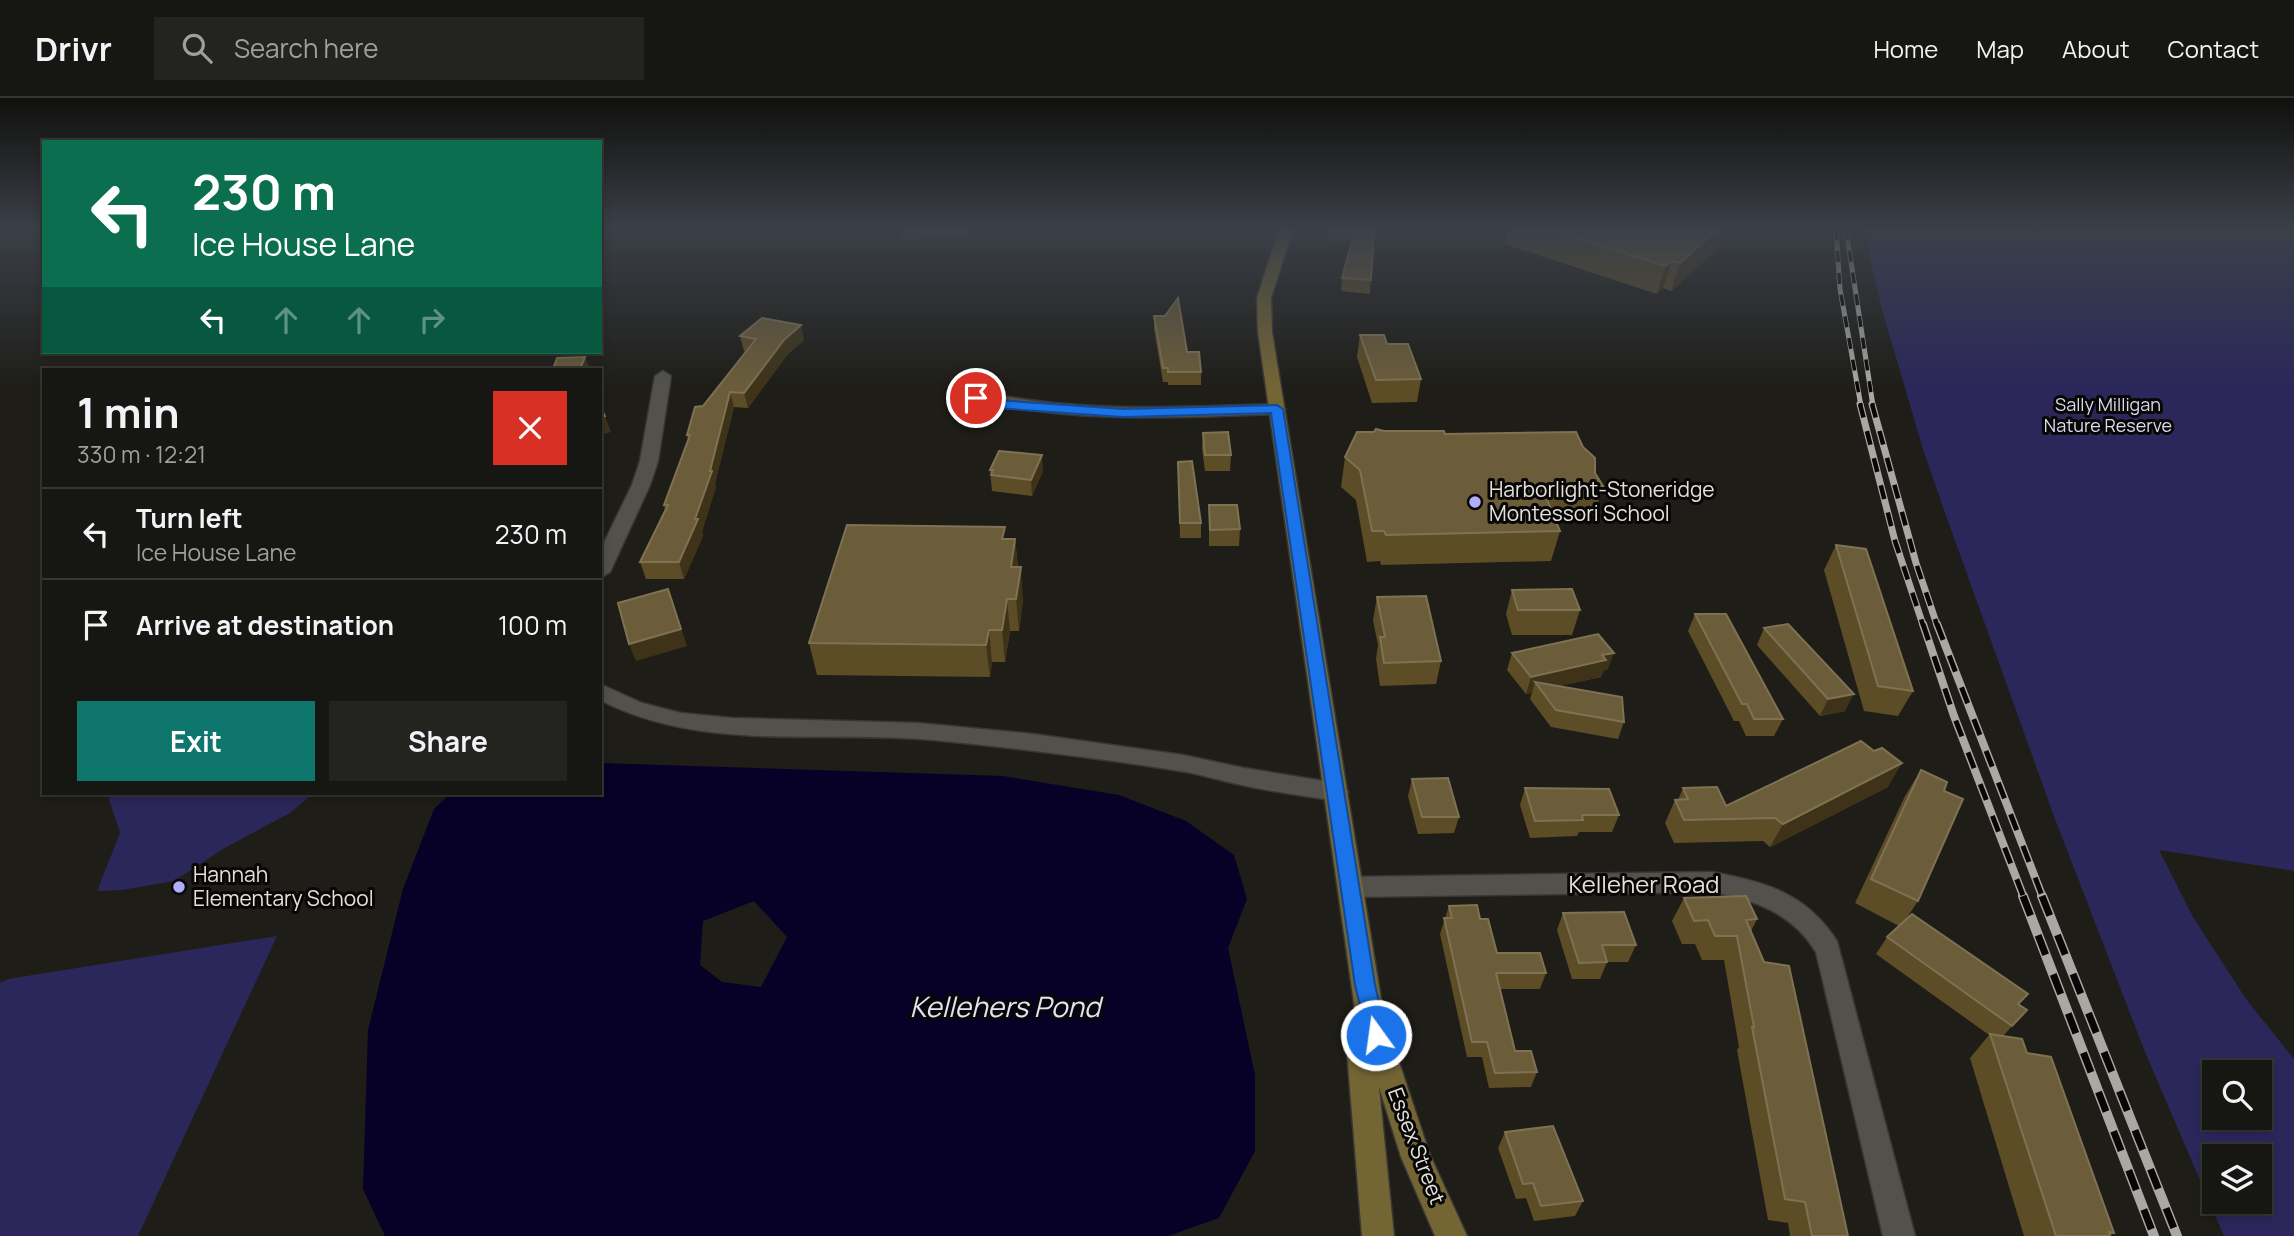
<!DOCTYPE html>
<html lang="en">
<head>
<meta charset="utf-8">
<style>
  body { margin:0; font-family:Manrope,sans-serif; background:#232320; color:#f1f3f6; height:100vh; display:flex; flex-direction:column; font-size:26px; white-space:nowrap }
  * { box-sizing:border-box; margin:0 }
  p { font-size:23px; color:#9e9f9f }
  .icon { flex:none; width:38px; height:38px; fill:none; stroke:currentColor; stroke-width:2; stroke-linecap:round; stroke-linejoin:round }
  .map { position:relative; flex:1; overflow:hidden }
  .drawer { position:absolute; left:42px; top:270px; width:560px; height:427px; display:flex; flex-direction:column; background:#161612; border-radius:0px; box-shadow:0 4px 10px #0003,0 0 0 2px #353532 }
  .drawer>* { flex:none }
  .top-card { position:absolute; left:42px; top:42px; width:560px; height:214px; border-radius:0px; box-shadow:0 4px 10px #0003,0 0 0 2px #353532; background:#0b6e4f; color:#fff; overflow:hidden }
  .buttons { position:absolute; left:2202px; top:962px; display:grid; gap:14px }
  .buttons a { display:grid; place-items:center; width:70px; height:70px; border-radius:0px; background:#161612; box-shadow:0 4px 10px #0003,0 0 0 2px #353532; font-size:35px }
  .pin { position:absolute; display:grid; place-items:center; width:60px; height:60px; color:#fff; margin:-30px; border:4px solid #fff; border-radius:50%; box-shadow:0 2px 7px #0007 }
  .me { position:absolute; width:77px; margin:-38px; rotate:346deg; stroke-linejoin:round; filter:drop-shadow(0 0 5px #0008) }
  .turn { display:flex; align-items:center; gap:24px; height:147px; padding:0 35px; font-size:32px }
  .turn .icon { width:91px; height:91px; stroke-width:2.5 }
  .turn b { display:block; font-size:49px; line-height:60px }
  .lanes { display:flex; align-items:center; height:66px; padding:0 35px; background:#0003; justify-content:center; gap:35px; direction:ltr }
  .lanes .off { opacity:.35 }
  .round { display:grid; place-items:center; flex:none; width:74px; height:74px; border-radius:0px; background:#232320 }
  .headline { display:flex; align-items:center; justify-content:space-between; height:119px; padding:0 35px }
  h1 { font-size:42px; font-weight:700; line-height:52px }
  .primary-button { display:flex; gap:14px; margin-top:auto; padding:14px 35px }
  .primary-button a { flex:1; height:80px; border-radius:0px; background:#0f766e; color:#fff; font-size:28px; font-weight:700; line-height:80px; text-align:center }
  .primary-button a+a { background:#232320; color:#f1f3f6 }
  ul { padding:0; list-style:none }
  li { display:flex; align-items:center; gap:21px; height:91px; padding:0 35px; border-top:2px solid #353532 }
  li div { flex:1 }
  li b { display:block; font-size:26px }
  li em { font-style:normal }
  header { display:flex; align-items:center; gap:42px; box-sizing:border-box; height:98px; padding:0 35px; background:#161612; border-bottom:2px solid #353532 }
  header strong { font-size:33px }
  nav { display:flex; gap:38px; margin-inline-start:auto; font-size:24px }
  .search { width:490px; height:63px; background:#232320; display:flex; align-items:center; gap:18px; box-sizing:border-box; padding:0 24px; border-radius:0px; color:#9e9f9f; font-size:26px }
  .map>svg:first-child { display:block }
</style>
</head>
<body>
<header>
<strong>Drivr</strong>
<div class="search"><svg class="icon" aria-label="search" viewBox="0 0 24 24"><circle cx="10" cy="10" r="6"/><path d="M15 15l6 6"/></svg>Search here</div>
<nav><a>Home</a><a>Map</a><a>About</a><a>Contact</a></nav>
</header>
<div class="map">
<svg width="2294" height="1138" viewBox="0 0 2294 1138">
  <rect width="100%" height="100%" fill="#1e1d18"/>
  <!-- green -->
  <g fill="#2b275a" fill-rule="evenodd">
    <path d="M1864 131H2294V773L2159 752 2193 819 2246 901 2294 961V1138H2224L2145 954 2055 721 1944 412 1922 348 1881 208ZM2214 975H2259V1020H2214ZM2214 1059H2259V1104H2214Z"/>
    <polygon points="107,695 314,695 290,715 223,751 174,783 122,792 97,793 120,735"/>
    <polygon points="277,838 138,1138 0,1138 0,885 8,881"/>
  </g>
  <!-- water -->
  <path fill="#070027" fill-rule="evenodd" d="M600 665 1003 678 1119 697 1186 723 1234 757 1247 801 1228 850 1255 977V1053L1219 1120 1168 1138H385L363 1091 368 932 403 791 434 711 451 695H600ZM754 803 787 839 761 889 722 884 700 867 703 823Z"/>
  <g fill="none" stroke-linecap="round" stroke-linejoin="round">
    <defs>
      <g id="street">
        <polygon points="663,273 671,278 658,363 650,387 610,474 600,480 600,453 632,387 640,363 655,278"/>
        <path d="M956 288C1068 316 1164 310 1277 306L1285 311 1277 316C1163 320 1062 326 950 296L948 293 950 290Z"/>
        <path d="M600 586 642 605 681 615 732 620 918 625 1033 636 1183 657 1244 670 1336 685 1344 688 1348 694 1344 700 1336 703C1305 698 1273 694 1242 687 1221 683 1201 676 1180 673 1098 660 1016 650 933 642 823 632 702 655 600 602Z"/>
        <path d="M1712 774C1766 784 1806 795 1837 843L1915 1138H1883L1816 854C1792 815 1755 802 1712 794L1350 799 1341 796 1338 789 1341 782 1350 779Z"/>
      </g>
      <polygon id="secondary" points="1279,131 1293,131 1271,200 1272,234 1384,919 1430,1057 1467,1138 1435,1138 1401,1059 1379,989 1394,1138 1362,1138 1346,942 1356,919 1258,234 1257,200"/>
    </defs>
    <!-- street casing -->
    <use href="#street" stroke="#383734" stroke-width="3"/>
    <!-- secondary casing -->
    <use href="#secondary" stroke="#383734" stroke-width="3"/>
    <!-- street -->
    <use href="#street" fill="#53514c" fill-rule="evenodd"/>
    <!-- secondary -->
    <use href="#secondary" fill="#746535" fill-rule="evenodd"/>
    <defs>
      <g id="rail-far3">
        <polyline points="1836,131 1840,191 1861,308"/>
        <polyline points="1846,131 1873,308"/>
      </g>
      <g id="rail-far2">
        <polyline points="1860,306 1895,443 1923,527"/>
        <polyline points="1872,306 1916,465 1937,527"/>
      </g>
      <g id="rail-far1">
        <polyline points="1923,526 1954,618 2024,800"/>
        <polyline points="1937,526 2043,800"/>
      </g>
      <g id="rail">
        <polyline points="2023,798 2154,1138"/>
        <polyline points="2042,798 2177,1138"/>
      </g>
    </defs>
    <!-- rail-far3 casing -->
    <use href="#rail-far3" stroke="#a9a8a4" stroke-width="5"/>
    <!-- rail-far2 casing -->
    <use href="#rail-far2" stroke="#a9a8a4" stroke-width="7"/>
    <!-- rail-far1 casing -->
    <use href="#rail-far1" stroke="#a9a8a4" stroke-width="8"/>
    <!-- rail casing -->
    <use href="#rail" stroke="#a9a8a4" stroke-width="10"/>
    <!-- rail-far3 -->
    <use href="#rail-far3" stroke="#080706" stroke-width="3.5" stroke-dasharray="11" stroke-linecap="butt"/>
    <!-- rail-far2 -->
    <use href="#rail-far2" stroke="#080706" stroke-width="4.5" stroke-dasharray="14" stroke-linecap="butt"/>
    <!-- rail-far1 -->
    <use href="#rail-far1" stroke="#080706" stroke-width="5" stroke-dasharray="17" stroke-linecap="butt"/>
    <!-- rail -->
    <use href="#rail" stroke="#080706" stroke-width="7" stroke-dasharray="21" stroke-linecap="butt"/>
  </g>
  <!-- wall -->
  <g fill="#5d4d26">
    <polygon points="899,131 967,131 966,140 900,141"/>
    <polygon points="1327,131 1374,131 1370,196 1341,193 1342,180 1352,143 1329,142"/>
    <polygon points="1508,131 1724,131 1717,151 1671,193 1663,190 1657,196 1505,146"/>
    <polygon points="1154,218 1201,274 1201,287 1168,287 1168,284 1163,284 1154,231"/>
    <polygon points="1360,237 1387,246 1421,281 1417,304 1372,305 1357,259"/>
    <polygon points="740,238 804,242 787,257 748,310 734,309 715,385 716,389 702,433 703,438 684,481 646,481 640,464 665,412 664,407 688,343 687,337 703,308 746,254 744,253"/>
    <polygon points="1384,333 1445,336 1595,375 1603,388 1594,418 1553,417 1560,433 1551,463 1381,467 1380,463 1367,464 1356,402 1341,389 1345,359 1374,334"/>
    <polygon points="1203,335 1231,357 1230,373 1205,373 1202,351"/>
    <polygon points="1178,364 1201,425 1201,440 1180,440"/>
    <polygon points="990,372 1043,373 1032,398 992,393"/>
    <polygon points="1209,407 1240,431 1239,448 1209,448"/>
    <polygon points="1006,441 1015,441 1018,469 1023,502 1019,533 1010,533 1005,564 992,564 990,579 817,577 809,545"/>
    <polygon points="1836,447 1913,593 1898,618 1864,613 1824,472"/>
    <polygon points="1512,492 1580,512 1572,537 1512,537 1506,516"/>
    <polygon points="1377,499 1441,563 1436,586 1380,588 1376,561 1378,547 1373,522"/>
    <polygon points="1695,516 1783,621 1774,638 1746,638 1739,623 1734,623 1688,533"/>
    <polygon points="1764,530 1845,613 1820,618 1757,547"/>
    <polygon points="1512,555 1608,571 1603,573 1601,579 1559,588 1624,624 1618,641 1551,629 1530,601 1532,595 1526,596 1507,572"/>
    <polygon points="1921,672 1944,693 1918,803 1904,824 2027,912 2003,938 2027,955 2114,1135 2110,1138 2024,1138 1970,960 1989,937 1876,856 1887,839 1899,828 1855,805 1905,698"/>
    <polygon points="1412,681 1459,719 1454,735 1418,736 1408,698"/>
    <polygon points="1888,689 1770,749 1763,743 1674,745 1665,725 1675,702 1678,702 1683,690 1726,708"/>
    <polygon points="1525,690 1619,717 1612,734 1579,734 1577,738 1530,740 1520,707"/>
    <polygon points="1684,800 1757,821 1751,833 1848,1138 1790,1138 1788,1125 1768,1122 1737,952 1739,949 1724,862 1702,862 1695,846 1682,846 1672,823"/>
    <polygon points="1449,808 1480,821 1497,855 1546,875 1540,891 1500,891 1515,953 1537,974 1531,989 1489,990 1482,959 1467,959 1440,836"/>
    <polygon points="1563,815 1636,847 1628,864 1607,864 1600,881 1572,881 1557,832"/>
    <polygon points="1505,1034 1583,1103 1575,1118 1534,1123 1526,1100 1516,1101 1498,1050"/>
  </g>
  <!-- shaded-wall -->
  <g fill="#3e3318">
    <polygon points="1718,131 1724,131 1717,151 1671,193 1680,165"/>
    <polygon points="1672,163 1663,190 1657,196 1665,168"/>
    <polygon points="801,227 804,242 787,257 748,310 744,295 784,242"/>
    <polygon points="585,259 590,271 580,271"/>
    <polygon points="730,294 734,309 715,385 716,389 702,433 703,438 684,481 679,464 695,421 710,373"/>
    <polygon points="605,318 611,334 600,337 600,320"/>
    <polygon points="1042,357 1043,373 1032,398 1031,382"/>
    <polygon points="1015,441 1018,473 1014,502 1011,469"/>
    <polygon points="1021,469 1023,502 1019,533 1016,501"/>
    <polygon points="668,491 687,548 636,563 629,546"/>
    <polygon points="1007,501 1010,533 1005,564 1002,532"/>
    <polygon points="989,532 992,564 990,579 986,547"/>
    <polygon points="1614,555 1608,571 1603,573 1601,579 1541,592 1535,584 1532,595 1526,596 1531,579 1602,557"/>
    <polygon points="1854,596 1845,613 1820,618 1828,601"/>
    <polygon points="1902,665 1888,689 1770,749 1783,726"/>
  </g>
  <!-- building -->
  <g fill="#6b5d3a" stroke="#7e7253" stroke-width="2">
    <polygon points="1355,131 1374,131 1371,182 1342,180"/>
    <polygon points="1547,131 1718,131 1680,165 1672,163 1665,168"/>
    <polygon points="1178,200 1187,254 1199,254 1201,274 1168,274 1168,270 1163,270 1154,218 1165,218"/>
    <polygon points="762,220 801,227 784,242 744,295 730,294 710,373 712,373 695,421 698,421 679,464 640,464 668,407 664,407 690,337 687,337 695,309 703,308 756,241 740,238"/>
    <polygon points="1360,237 1384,237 1387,246 1408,246 1421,281 1376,282"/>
    <polygon points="585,259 580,271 553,271 557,260"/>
    <polygon points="600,309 605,318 600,320"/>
    <polygon points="1376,331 1384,333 1444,333 1445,336 1576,334 1583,349 1595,360 1595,375 1603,388 1541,387 1560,433 1386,437 1384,433 1372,433 1360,372 1345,359 1357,334 1374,334"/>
    <polygon points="1228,334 1231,357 1205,357 1203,335"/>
    <polygon points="999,353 1042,357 1031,382 991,377 993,372 990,372"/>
    <polygon points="1192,363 1201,425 1180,425 1178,364"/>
    <polygon points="1209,407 1237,407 1240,431 1210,432"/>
    <polygon points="847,427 1005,429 1002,441 1015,441 1011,469 1021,469 1016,501 1007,501 1002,532 989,532 986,547 809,545"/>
    <polygon points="1836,447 1866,451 1913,593 1878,588"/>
    <polygon points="668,491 681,531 629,546 618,505"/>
    <polygon points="1572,491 1580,512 1518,512 1512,492"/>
    <polygon points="1426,498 1441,563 1384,565 1380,539 1385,539 1377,499"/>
    <polygon points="1695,516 1726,516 1783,621 1754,621 1747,606 1742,606"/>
    <polygon points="1788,526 1854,596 1828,601 1764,530"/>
    <polygon points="1598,536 1614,555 1602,557 1606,562 1531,579 1512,555"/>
    <polygon points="1535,584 1622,599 1624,624 1556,612"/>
    <polygon points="1861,643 1874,653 1882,650 1902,665 1783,726 1775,720 1684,722 1675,702 1688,701 1683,690 1717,689 1726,708"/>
    <polygon points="1921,672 1947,684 1944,693 1963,701 1918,803 1871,781"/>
    <polygon points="1448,680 1459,719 1422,719 1412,681"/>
    <polygon points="1525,690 1609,691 1619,717 1582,717 1583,722 1535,723"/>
    <polygon points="1746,798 1757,821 1746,822 1764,864 1789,868 1848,1138 1812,1138 1805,1104 1785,1101 1752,929 1754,929 1737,838 1715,838 1708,822 1694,823 1684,800"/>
    <polygon points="1477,807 1480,821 1488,821 1497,855 1540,855 1546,875 1496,875 1515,953 1531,953 1537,974 1495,975 1487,944 1472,944 1444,820 1452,820 1449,808"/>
    <polygon points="1624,814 1636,847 1602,847 1607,864 1579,865 1563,815"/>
    <polygon points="1912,816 2028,896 2018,906 2027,912 2012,928 1887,839"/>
    <polygon points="1990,936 2022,941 2027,955 2051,959 2114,1135 2109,1134 2110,1138 2056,1138"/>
    <polygon points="1553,1028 1583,1103 1541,1108 1533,1085 1523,1086 1505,1034"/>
  </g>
  <!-- sky -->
  <linearGradient id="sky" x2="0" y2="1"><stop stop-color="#10100d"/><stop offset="0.45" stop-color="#3b4048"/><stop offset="1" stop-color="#3b4048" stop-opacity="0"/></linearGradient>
  <rect width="2294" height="290" fill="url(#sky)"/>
  <!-- route -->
  <polygon fill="#1a73e8" stroke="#114b97" stroke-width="2" points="976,296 996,302 1123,311 1277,307 1283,311 1375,887 1387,937 1384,943 1376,946 1369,943 1355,887 1271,315 1123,319 995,310 971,302 970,300"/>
  <!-- markers -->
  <g fill="#aeaefb" stroke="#080706" stroke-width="2.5">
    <circle cx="1475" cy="404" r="7"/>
    <circle cx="179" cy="789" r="7"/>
  </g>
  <g text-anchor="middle" stroke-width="6" stroke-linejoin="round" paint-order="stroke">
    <!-- far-park labels -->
    <g font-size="18" fill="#d9daee" stroke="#080706">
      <text x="2108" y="313">Sally Milligan<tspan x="2108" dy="21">Nature Reserve</tspan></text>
    </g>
    <!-- poi labels -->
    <g font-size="21" fill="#e2e1de" stroke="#080706" text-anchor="start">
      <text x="1489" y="399">Harborlight-Stoneridge<tspan x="1489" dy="24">Montessori School</tspan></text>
      <text x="193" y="784">Hannah<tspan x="193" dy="24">Elementary School</tspan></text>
    </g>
    <!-- street labels -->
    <g font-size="21" fill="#e2e1de" stroke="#080706">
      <text transform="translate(1416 1048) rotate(69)" y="7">Essex Street</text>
    </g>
    <!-- near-street labels -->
    <g font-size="24" fill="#e2e1de" stroke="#080706">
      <text x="1644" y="795">Kelleher Road</text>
    </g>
    <!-- near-water labels -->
    <g font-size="28" font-style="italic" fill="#e0e2f6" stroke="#080706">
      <text x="1005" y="919">Kellehers Pond</text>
    </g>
  </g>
</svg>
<div class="buttons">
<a><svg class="icon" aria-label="search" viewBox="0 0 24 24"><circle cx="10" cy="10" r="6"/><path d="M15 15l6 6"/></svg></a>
<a><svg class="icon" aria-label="layers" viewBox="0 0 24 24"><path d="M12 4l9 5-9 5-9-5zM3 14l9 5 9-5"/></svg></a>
</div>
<div class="pin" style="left:976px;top:300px;background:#d93025"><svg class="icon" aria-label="arrive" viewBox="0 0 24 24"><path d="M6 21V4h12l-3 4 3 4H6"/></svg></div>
<svg class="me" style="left:1376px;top:937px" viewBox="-20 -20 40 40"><circle r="17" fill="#1a73e8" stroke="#fff" stroke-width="3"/><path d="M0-11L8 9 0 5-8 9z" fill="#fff"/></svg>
<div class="top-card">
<div class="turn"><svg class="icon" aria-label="left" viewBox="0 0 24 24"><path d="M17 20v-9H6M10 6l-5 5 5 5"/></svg><div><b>230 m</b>Ice House Lane</div></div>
<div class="lanes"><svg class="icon" aria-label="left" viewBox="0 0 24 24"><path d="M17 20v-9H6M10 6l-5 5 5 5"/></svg><svg class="icon off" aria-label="ahead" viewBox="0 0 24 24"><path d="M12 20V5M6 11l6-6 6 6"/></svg><svg class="icon off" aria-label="ahead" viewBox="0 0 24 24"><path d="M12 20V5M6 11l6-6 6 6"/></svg><svg class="icon off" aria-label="right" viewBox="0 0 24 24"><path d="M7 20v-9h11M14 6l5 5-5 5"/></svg></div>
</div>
<section class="drawer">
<div class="headline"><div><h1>1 min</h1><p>330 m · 12:21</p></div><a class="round" style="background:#d93025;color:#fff"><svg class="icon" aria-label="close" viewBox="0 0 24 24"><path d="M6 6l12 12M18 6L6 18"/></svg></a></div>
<ul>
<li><svg class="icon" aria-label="left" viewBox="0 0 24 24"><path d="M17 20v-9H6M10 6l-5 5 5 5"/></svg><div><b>Turn left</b><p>Ice House Lane</p></div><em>230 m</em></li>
<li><svg class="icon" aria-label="arrive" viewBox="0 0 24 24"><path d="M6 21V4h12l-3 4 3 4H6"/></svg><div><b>Arrive at destination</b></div><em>100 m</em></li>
</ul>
<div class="primary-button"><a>Exit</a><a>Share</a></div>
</section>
</div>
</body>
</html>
